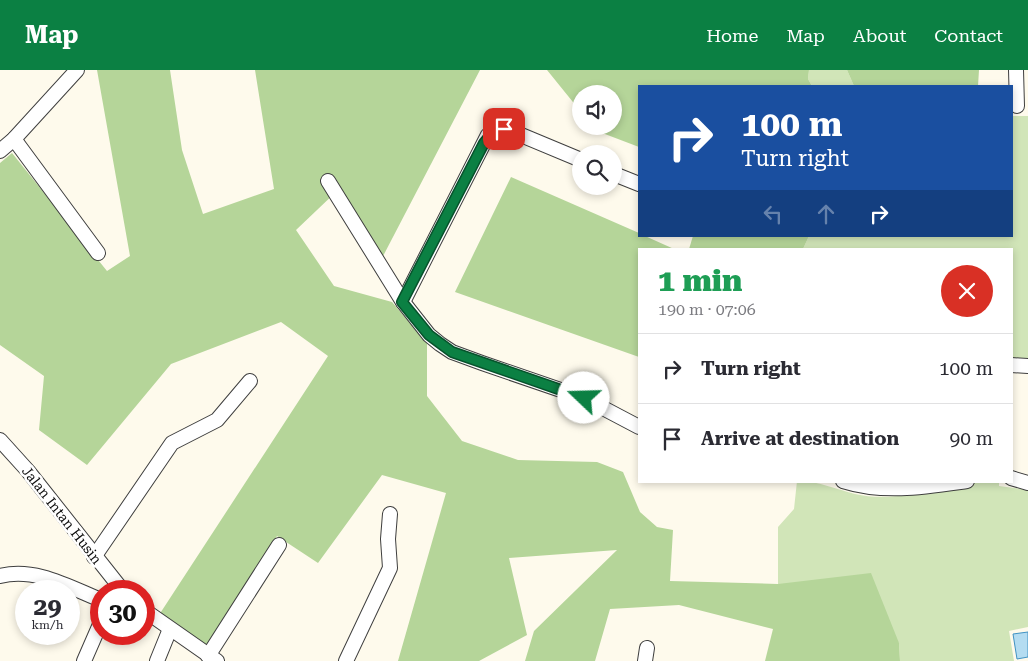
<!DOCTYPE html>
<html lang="en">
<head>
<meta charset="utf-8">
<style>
  body { margin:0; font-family:"Roboto Serif",serif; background:#f7f7f7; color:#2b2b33; height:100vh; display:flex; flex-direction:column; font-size:19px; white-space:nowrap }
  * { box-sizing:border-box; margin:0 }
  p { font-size:16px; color:#7c7c81 }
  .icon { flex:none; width:28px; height:28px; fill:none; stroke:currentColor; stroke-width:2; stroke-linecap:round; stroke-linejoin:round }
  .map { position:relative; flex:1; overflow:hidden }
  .sheet { position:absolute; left:638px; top:178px; width:375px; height:235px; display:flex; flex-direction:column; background:#fff; border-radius:0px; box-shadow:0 2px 8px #0003 }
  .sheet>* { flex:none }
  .banner { position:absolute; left:638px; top:15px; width:375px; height:152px; border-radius:0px; box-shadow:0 2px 8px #0003; background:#1a4fa0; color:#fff; overflow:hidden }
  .tools { position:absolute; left:572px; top:15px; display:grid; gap:10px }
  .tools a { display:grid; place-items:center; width:50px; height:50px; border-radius:50%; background:#fff; box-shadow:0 2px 8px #0003; font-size:25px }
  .speed { position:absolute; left:15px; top:510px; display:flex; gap:10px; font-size:25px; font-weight:700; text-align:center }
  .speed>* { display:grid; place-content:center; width:65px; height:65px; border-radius:50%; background:#fff; box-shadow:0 2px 8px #0003; line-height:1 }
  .speed small { font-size:12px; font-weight:400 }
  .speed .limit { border:8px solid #d22; background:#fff; color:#111 }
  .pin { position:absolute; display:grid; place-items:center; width:42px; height:42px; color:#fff; margin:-21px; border-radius:10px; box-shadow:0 2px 8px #0006 }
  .me { position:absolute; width:55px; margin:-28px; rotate:291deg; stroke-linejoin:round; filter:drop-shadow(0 0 4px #0008) }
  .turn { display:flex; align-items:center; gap:18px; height:105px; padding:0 20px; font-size:22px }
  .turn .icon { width:65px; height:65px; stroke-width:2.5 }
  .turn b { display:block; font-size:35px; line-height:42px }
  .lanes { display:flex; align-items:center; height:48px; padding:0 20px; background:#0003; justify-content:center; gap:25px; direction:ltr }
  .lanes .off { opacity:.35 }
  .round { display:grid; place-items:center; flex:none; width:52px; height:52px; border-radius:26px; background:#f7f7f7 }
  .head { display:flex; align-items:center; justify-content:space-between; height:85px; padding:0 20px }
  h1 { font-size:30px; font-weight:800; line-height:38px; color:#1e9e55 }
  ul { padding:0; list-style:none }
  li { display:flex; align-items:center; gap:15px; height:70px; padding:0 20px; border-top:1px solid #e1e1e2 }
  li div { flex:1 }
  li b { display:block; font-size:19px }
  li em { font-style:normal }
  header { display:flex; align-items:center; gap:30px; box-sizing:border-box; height:70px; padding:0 25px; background:#0b8043; color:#fff }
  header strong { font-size:24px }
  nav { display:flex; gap:28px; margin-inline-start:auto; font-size:18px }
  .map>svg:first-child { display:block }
</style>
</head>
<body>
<header>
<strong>Map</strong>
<nav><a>Home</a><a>Map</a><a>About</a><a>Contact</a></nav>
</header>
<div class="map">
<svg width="1028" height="591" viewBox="0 0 1028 591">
  <rect width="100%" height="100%" fill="#fefaec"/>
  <!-- green -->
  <g fill="#d1e5b8">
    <polygon points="809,0 847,0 854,16 812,16 808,9"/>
    <polygon points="1011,46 1028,46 1028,296 1011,295 1011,179 803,179 809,166 1011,166"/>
    <path d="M797 411C819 411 835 419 855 424 880 430 909 425 934 422V411H999V416L1028 420V557L1009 561 1014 591H900L899 573 778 514V457L794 439Z"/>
  </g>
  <!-- forest -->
  <g fill="#b5d599">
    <polygon points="97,0 170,0 182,80 203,144 274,119 255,0 480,0 381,190 338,120 296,160 334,216 392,232 427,273 427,326 462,371 518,390 597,392 623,402 640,442 657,457 673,460 670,511 778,514 871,503 899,573 900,591 765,591 773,559 679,535 610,539 595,591 525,591 534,561 617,480 509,488 527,565 479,591 398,591 446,423 382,405 318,493 277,466 206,578 159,545 328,286 281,252 171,294 87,395 39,360 44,306 0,275 0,93 12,83 107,201 130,186"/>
    <polygon points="547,0 809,0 808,9 812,16 639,16 639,77 597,61 593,56 614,56 614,24 581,24 581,42"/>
    <polygon points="847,0 979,0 978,16 854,16"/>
    <polygon points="511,107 639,163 639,166 645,166 674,179 639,179 639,287 455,222"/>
    <polygon points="693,166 809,166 803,179 689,179"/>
  </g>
  <!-- water -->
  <polygon fill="#b4dcf1" stroke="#4192c3" points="1028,562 1028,587 1017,589 1013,564"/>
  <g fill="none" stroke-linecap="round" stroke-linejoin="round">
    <defs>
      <g id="minor">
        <polyline points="1016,0 1017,36"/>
        <polyline points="14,69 98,183"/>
        <polyline points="0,81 14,69 77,0"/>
        <polyline points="614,104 639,114"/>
        <polyline points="328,111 403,232 429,265 440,274 452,282 482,293 584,328 639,357"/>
        <polyline points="403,232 488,65 498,59 509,60 581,90"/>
        <polyline points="1011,295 1028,296"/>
        <polyline points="0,370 28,401 123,521"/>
        <polyline points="1011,408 1028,413"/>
        <path d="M843 411C884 424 925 417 967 411"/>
        <polyline points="94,487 172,373 217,350 250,311"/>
        <path d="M0 506C35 497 69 517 101 530"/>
        <polyline points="144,540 217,591"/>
        <polyline points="208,586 279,475"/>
        <polyline points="84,591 101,552"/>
        <polyline points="157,591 170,559"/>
        <polyline points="346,591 390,498 388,469 390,444"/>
        <polyline points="645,591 647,578"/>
      </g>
    </defs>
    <!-- minor casing -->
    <use href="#minor" stroke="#3f3f3f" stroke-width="16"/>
    <!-- minor -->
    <use href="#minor" stroke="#fff" stroke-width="14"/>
  </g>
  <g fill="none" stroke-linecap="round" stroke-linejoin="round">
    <defs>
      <polyline id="route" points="504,59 493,62 484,73 402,232 429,265 452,282 584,328"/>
    </defs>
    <!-- route casing -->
    <use href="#route" stroke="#07532c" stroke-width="12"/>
    <!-- route -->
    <use href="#route" stroke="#0b8043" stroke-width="9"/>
  </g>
  <g text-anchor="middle" stroke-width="5" stroke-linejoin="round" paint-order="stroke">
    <!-- street labels -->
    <g font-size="14" fill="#0c0c0c" stroke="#fff">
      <text transform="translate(62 445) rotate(52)" y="5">Jalan Intan Husin</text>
    </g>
  </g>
</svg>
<div class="tools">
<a><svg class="icon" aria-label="sound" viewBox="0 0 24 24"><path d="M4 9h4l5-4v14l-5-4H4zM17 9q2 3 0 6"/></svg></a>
<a><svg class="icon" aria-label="search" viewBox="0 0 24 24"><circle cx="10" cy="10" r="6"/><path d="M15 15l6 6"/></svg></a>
</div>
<div class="speed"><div>29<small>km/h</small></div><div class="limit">30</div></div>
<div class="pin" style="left:504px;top:59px;background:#d93025"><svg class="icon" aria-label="arrive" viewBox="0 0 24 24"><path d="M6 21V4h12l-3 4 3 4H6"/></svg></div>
<svg class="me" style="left:584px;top:328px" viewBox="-20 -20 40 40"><circle r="19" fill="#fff"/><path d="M0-13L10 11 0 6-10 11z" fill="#0b8043"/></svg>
<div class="banner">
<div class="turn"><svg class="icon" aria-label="right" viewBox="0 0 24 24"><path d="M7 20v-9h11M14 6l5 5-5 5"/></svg><div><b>100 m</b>Turn right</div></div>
<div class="lanes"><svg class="icon off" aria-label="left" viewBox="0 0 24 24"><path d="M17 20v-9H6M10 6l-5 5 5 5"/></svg><svg class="icon off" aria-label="ahead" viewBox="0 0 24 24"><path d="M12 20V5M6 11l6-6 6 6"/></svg><svg class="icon" aria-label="right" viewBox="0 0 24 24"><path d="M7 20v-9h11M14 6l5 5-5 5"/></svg></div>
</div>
<section class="sheet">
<div class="head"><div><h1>1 min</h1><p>190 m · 07:06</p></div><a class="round" style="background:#d93025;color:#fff"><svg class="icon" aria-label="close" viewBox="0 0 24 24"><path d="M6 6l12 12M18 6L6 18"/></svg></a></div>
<ul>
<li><svg class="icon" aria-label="right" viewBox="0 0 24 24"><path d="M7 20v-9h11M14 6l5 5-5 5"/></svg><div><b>Turn right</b></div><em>100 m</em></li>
<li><svg class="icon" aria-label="arrive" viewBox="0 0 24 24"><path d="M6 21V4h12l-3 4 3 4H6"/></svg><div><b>Arrive at destination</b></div><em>90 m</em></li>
</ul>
</section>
</div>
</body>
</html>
